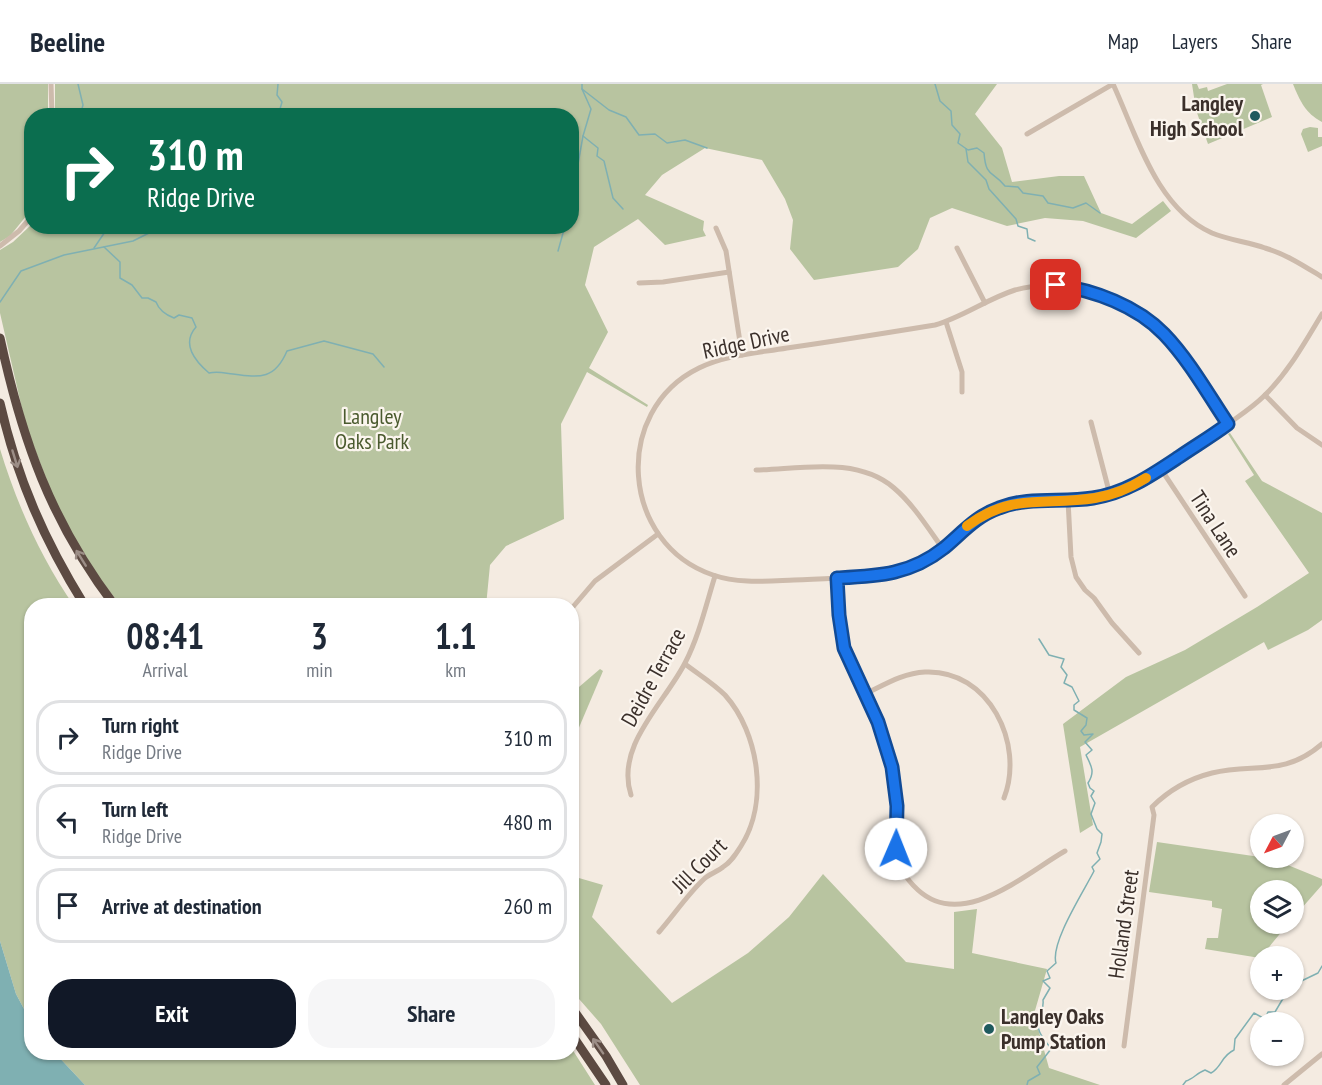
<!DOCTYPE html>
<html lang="en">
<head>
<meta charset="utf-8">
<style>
  body { margin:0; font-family:"PT Sans Narrow",sans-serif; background:#f6f6f7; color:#1f2937; height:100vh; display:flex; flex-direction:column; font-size:22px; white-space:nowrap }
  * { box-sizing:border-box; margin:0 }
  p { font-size:20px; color:#747a83 }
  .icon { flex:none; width:33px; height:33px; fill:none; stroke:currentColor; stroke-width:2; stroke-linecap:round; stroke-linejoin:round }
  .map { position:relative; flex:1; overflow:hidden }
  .side { position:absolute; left:24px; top:514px; width:555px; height:462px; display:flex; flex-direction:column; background:#fff; border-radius:24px; box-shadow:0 2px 4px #0004 }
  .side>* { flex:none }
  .guide { position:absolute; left:24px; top:24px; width:555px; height:126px; border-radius:24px; box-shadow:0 2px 4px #0004; background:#0b6e4f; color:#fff; overflow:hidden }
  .needle { width:39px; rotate:229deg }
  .controls { position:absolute; left:1250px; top:730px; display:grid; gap:12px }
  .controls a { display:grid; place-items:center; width:54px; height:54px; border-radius:50%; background:#fff; box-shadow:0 2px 4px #0004; font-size:30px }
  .pin { position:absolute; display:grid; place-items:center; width:51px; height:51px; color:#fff; margin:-26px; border-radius:12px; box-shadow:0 3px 9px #0006 }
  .me { position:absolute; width:66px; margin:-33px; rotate:1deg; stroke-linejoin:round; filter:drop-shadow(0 0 4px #0008) }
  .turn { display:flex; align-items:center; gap:21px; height:126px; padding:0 24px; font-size:27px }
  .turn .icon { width:78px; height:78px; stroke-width:2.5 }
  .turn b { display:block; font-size:42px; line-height:51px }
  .eta { display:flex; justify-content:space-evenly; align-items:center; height:102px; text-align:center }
  .eta b { font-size:36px; font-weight:700; line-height:42px }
  .cta { display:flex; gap:12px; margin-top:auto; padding:12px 24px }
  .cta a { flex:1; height:69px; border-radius:24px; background:#111827; color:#fff; font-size:24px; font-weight:700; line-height:69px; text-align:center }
  .cta a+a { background:#f6f6f7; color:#1f2937 }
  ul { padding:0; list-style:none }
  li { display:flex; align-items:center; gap:18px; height:75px; margin:0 12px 9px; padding:0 12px; border:3px solid #e0e1e3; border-radius:24px }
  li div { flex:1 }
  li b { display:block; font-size:22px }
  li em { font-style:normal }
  header { display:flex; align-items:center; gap:36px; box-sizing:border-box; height:84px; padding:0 30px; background:#fff; border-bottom:2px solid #e0e1e3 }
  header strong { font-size:28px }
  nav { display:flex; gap:33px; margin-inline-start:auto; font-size:21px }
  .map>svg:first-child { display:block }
</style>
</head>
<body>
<header>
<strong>Beeline</strong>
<nav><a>Map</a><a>Layers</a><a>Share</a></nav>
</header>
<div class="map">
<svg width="1322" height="1001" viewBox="0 0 1322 1001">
  <rect width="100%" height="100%" fill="#f4ebe1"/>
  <!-- green -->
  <g fill="#b8c4a0">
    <polygon points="0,0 48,0 48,31 32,32 31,126 10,152 0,158"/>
    <polygon points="55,0 997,0 975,30 1002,64 1012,98 1059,92 1084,92 1101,129 1132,140 1163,117 1171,127 1136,154 1083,137 1045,134 1007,142 952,124 930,134 918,165 898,183 814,196 790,165 793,136 785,115 762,76 705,64 662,91 645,111 704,137 703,146 706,152 665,161 638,135 594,163 585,201 608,248 589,284 648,321 647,323 587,288 561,340 564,435 506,462 490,481 486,522 121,522 93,486 58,426 26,342 0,229 0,166 13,158 31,141 32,142 572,142 572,32 55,31"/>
    <polygon points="1192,0 1197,0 1199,5 1207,3 1208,7 1227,0 1263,0 1261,1 1272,33 1208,60 1196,26"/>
    <path d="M1293 0H1322V38C1305 29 1300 17 1293 0Z"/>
    <polygon points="1310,43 1318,44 1318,53 1322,53 1322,62 1308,68 1301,50 1303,45"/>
    <polygon points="1230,349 1262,397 1322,429 1322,536 1308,546 1268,566 1264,558 1080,663 1093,741 1080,749 1063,640 1126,593 1185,566 1257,523 1309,489 1245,397 1254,391 1228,350"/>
    <path d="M0 365C17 421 41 474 74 522H32L31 938 16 910 0 857Z"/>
    <polygon points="600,585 603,587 572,660 572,609"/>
    <polygon points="1157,758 1273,775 1322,795 1322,801 1293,834 1293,807 1260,807 1260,840 1288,840 1260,874 1205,865 1207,854 1218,854 1222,825 1212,823 1212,817 1149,808"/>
    <polygon points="823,790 906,878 954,885 954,828 977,825 972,869 1047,885 1034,930 1049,984 1100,1001 640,1001 601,940 572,907 572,792 603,801 592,833 672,919 748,869 789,833"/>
    <polygon points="572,965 595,1001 85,1001 55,969 572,969"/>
  </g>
  <!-- water -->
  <polygon fill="#7fb0b2" points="0,857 16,910 31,938 32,969 55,969 85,1001 0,1001"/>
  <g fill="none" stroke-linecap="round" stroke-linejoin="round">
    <!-- stream -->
    <g stroke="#7fb0b2" stroke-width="1.5">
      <polyline points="78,0 83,21 80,32"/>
      <polyline points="278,0 277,11 282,18 278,32"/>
      <path d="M935 0 940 17 951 27 952 41 960 50 958 59 968 66 977 64 984 69C986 94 992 86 1005 102L1018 103 1023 109 1043 112 1048 119 1073 124 1086 119 1100 129"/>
      <polyline points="582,5 609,26 626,33 639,51 655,50 667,59 685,56 707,64"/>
      <polyline points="583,52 598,64 597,72 604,77 613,114 623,125"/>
      <polyline points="966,65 968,78 986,96 989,105 1016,135 1018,142 1027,145 1028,154 1035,157"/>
      <polyline points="572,114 583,52 591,25 582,5 582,0"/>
      <path d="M104 163 120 178V194L132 201 142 214H148L156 218C159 226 166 231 174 234L179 231 192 234 196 243C181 260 195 277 209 289 218 287 224 289 233 290 261 294 275 295 287 267L324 257 373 270 384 283"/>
      <polyline points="94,164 109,142"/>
      <polyline points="558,167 565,142"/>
      <polyline points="0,218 21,187 64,171 133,157 163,142"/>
      <polyline points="1293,901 1318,889 1322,882"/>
      <path d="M1027 1001 1028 997 1040 990 1037 983 1051 965C1045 955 1035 948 1039 935 1041 927 1044 925 1043 916L1050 904 1043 897 1050 894 1047 887 1056 879C1050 859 1084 807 1094 787L1092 783 1100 775 1097 769 1101 758 1102 750 1097 745 1091 730 1095 719 1091 712 1094 707 1090 704 1088 699C1095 688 1092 683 1086 671L1092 666 1085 658 1093 650 1084 651 1081 647 1086 641 1087 634 1074 626V621L1079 617 1072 603 1064 599 1067 591 1061 583 1064 575 1049 571 1039 555"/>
      <path d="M1183 1001 1186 997C1193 995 1197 989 1205 986L1211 989C1222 983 1221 972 1234 966L1235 955 1254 929 1265 935 1268 928H1275L1288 906"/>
    </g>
    <!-- street -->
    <g stroke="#cdbbac" stroke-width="5">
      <polyline points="51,0 52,32"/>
      <path d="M1113 0C1137 52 1156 124 1212 149 1229 156 1248 158 1265 164 1286 170 1304 182 1322 193"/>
      <polyline points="1027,50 1113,0"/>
      <polyline points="716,144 726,167 742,271"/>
      <polyline points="0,162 19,147 32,132"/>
      <polyline points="957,164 985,219"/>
      <polyline points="639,199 663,198 729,188"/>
      <polyline points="946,238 962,288 962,308"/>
      <polyline points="1265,311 1297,344 1322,361"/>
      <polyline points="1091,338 1110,411"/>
      <path d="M1228 340C1186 278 1165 230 1088 208 1064 201 1040 199 1015 206 987 215 963 233 935 241 886 249 836 257 787 264 758 269 725 271 699 284 611 327 621 460 713 491 739 500 767 497 794 496 823 495 852 493 880 492 903 487 924 479 942 465 961 451 975 434 997 425 1029 411 1063 420 1096 414 1142 406 1181 372 1219 347 1234 335 1251 325 1264 312 1288 289 1305 258 1322 230"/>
      <polyline points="1161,385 1245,512"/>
      <path d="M756 386C800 385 857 372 894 404 913 420 928 444 943 465"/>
      <polyline points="1068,416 1071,473 1076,493 1085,506 1094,514 1112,539 1139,569"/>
      <path d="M837 494C838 516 837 541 844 562 856 599 877 631 887 668 892 685 896 704 896 722 897 737 894 752 896 767 898 782 907 796 918 806 963 847 1026 789 1065 767"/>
      <polyline points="572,524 595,497 658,450"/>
      <path d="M865 610C884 601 903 589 925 588 989 585 1025 660 1004 714"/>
      <path d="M631 711C615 662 664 620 685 579 699 552 706 521 715 492"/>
      <path d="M659 848C674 831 687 811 704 795 709 790 717 788 723 783 731 778 736 770 741 762 769 718 759 649 725 611 713 599 698 590 685 580"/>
      <path d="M1124 962 1154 731 1152 723C1169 706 1188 695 1212 689 1255 679 1284 693 1322 660"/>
      <polyline points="1284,1001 1322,970"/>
    </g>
    <!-- highway -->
    <g stroke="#5c4a42" stroke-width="9">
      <path d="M0 254C22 356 51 438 115 522"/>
      <path d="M0 319C17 394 44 456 85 522"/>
      <polyline points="572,924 606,972 623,1001"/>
      <polyline points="572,951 606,1001"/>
    </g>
  </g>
  <!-- one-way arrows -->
  <defs><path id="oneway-shaft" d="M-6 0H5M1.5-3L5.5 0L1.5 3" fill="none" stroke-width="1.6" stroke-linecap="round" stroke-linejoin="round" transform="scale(1.5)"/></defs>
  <g stroke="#9c8e87">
    <use href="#oneway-shaft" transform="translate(15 375) rotate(73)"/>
    <use href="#oneway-shaft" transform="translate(81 474) rotate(-122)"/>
    <use href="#oneway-shaft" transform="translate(598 962) rotate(-125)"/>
  </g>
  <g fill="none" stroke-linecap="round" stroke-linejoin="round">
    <defs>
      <path id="route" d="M896 765 897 722 892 683 878 638 844 564 839 531 837 494C878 492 910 491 944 464 962 449 976 432 999 424 1029 412 1062 419 1093 414 1126 409 1152 391 1179 373 1195 362 1212 352 1228 340 1208 310 1189 276 1164 250 1137 222 1094 206 1056 201"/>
    </defs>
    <!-- route casing -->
    <use href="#route" stroke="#114b97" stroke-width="15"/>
    <!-- route -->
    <use href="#route" stroke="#1a73e8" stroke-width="10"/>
    <!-- slow -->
    <path stroke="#f59e0b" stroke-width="10" d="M967 442C1012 408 1045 422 1095 414 1114 411 1130 404 1146 394"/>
  </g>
  <!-- markers -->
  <g fill="#1f5a5e" stroke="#fbf5ee" stroke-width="2">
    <circle cx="1255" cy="32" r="6"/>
    <circle cx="989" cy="945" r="6"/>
  </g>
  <g text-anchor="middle" stroke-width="4.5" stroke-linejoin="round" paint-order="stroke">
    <!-- poi labels -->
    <g font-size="22" font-weight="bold" fill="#3b302b" stroke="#fbf5ee" text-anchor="end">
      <text x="1243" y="27">Langley<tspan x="1243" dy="25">High School</tspan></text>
      <text x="1001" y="940" text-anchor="start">Langley Oaks<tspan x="1001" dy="25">Pump Station</tspan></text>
    </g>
    <!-- street labels -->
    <g font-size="22" fill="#3b302b" stroke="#fbf5ee">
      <text transform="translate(746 258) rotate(-12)" y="8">Ridge Drive</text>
      <text transform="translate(1216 440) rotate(57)" y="8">Tina Lane</text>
      <text transform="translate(653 593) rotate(-61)" y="8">Deidre Terrace</text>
      <text transform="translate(699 781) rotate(-45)" y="8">Jill Court</text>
      <text transform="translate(1123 840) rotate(-82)" y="8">Holland Street</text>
    </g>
    <!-- park labels -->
    <g font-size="22" fill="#4a5a2e" stroke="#fbf5ee">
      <text x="372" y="340">Langley<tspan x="372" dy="25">Oaks Park</tspan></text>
    </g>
  </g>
</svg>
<div class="controls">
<a><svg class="needle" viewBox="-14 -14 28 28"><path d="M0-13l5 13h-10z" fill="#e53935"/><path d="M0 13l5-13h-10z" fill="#747a83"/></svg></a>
<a><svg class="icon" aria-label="layers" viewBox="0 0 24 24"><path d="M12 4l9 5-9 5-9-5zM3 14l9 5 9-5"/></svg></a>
<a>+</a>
<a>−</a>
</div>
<div class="pin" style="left:1056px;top:201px;background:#d93025"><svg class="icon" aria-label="arrive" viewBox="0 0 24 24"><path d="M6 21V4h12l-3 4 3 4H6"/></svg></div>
<svg class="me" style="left:896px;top:765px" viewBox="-20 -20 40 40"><circle r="19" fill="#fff"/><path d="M0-13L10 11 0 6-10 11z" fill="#1a73e8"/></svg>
<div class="guide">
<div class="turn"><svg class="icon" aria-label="right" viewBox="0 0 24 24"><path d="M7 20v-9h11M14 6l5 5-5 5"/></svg><div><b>310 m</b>Ridge Drive</div></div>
</div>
<section class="side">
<div class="eta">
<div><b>08:41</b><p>Arrival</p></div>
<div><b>3</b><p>min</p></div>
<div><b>1.1</b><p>km</p></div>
</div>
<ul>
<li><svg class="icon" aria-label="right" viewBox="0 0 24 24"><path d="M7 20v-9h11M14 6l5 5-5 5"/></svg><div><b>Turn right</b><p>Ridge Drive</p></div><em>310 m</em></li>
<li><svg class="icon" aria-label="left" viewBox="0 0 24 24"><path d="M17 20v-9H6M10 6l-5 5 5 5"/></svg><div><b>Turn left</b><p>Ridge Drive</p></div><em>480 m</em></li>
<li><svg class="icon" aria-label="arrive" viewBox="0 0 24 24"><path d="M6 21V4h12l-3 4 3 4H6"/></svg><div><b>Arrive at destination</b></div><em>260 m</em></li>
</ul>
<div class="cta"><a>Exit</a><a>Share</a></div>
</section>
</div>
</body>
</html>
